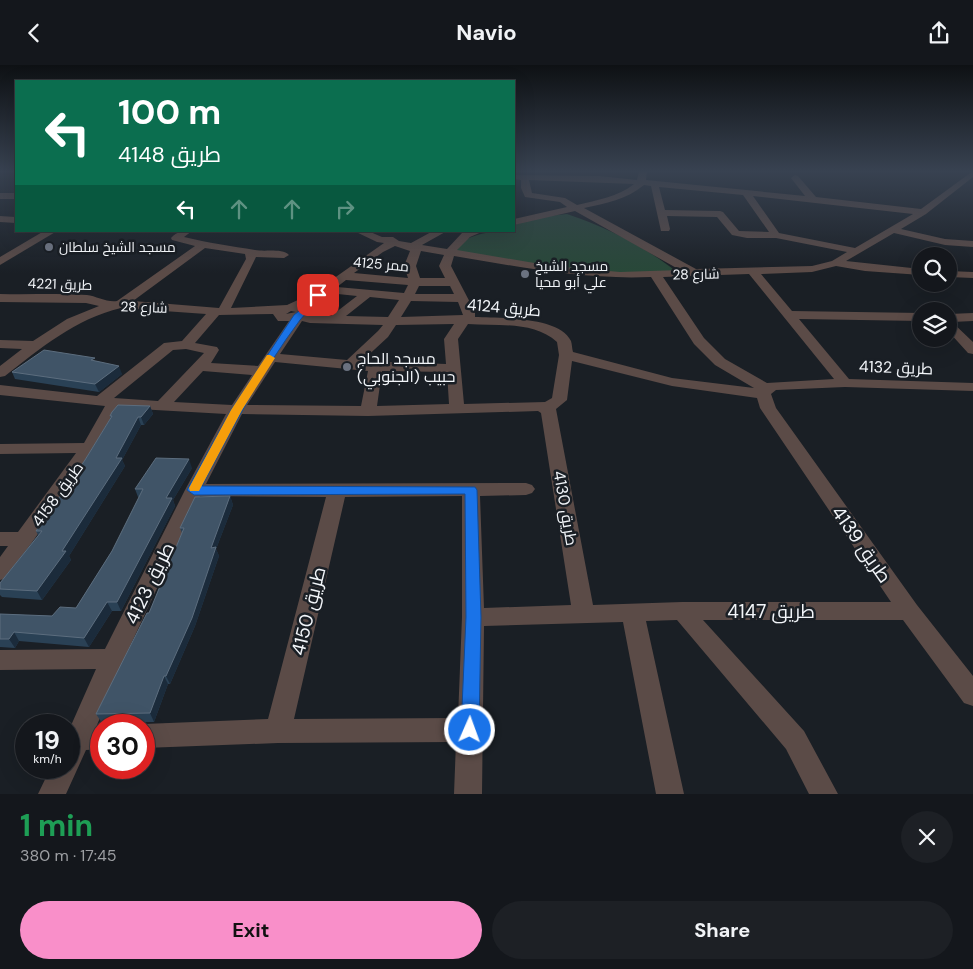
<!DOCTYPE html>
<html lang="en">
<head>
<meta charset="utf-8">
<style>
  body { margin:0; font-family:"DM Sans",Cairo,sans-serif; background:#1d2025; color:#f1f3f6; height:100vh; display:flex; flex-direction:column; font-size:19px; white-space:nowrap }
  * { box-sizing:border-box; margin:0 }
  p { font-size:16px; color:#9d9fa3 }
  .icon { flex:none; width:28px; height:28px; fill:none; stroke:currentColor; stroke-width:2; stroke-linecap:round; stroke-linejoin:round }
  .map { position:relative; height:729px; overflow:hidden }
  .sheet { display:flex; flex-direction:column; background:#14171c; flex:1 }
  .sheet>* { flex:none }
  .hud { position:absolute; left:15px; top:15px; width:500px; height:152px; border-radius:0px; box-shadow:0 5px 20px #0002,0 0 0 1px #33363b; background:#0b6e4f; color:#fff; overflow:hidden }
  .controls { position:absolute; left:912px; top:182px; display:grid; gap:10px }
  .controls a { display:grid; place-items:center; width:45px; height:45px; border-radius:50%; background:#14171c; box-shadow:0 5px 20px #0002,0 0 0 1px #33363b; font-size:25px }
  .speed { position:absolute; left:15px; top:649px; display:flex; gap:10px; font-size:25px; font-weight:700; text-align:center }
  .speed>* { display:grid; place-content:center; width:65px; height:65px; border-radius:50%; background:#14171c; box-shadow:0 5px 20px #0002,0 0 0 1px #33363b; line-height:1 }
  .speed small { font-size:12px; font-weight:400 }
  .speed .limit { border:8px solid #d22; background:#fff; color:#111 }
  .pin { position:absolute; display:grid; place-items:center; width:42px; height:42px; color:#fff; margin:-21px; border-radius:10px; box-shadow:0 2px 8px #0006 }
  .me { position:absolute; width:55px; margin:-28px; rotate:2deg; stroke-linejoin:round; filter:drop-shadow(0 0 4px #0008) }
  .turn { display:flex; align-items:center; gap:18px; height:105px; padding:0 20px; font-size:22px }
  .turn .icon { width:65px; height:65px; stroke-width:2.5 }
  .turn b { display:block; font-size:35px; line-height:42px }
  .lanes { display:flex; align-items:center; height:48px; padding:0 20px; background:#0003; justify-content:center; gap:25px; direction:ltr }
  .lanes .off { opacity:.35 }
  .round { display:grid; place-items:center; flex:none; width:52px; height:52px; border-radius:26px; background:#1d2025 }
  .headline { display:flex; align-items:center; justify-content:space-between; height:85px; padding:0 20px }
  h1 { font-size:30px; font-weight:700; line-height:38px; color:#1e9e55 }
  .cta { display:flex; gap:10px; margin-top:auto; padding:10px 20px }
  .cta a { flex:1; height:58px; border-radius:30px; background:#f98fc9; color:#111; font-size:20px; font-weight:700; line-height:58px; text-align:center }
  .cta a+a { background:#1d2025; color:#f1f3f6 }
  header { display:flex; justify-content:space-between; align-items:center; height:65px; padding:0 20px; background:#14171c; font-size:22px; font-weight:700 }
  .map>svg:first-child { display:block }
</style>
</head>
<body>
<header><svg class="icon" aria-label="back" viewBox="0 0 24 24"><path d="M15 5l-7 7 7 7"/></svg>Navio<svg class="icon" aria-label="share" viewBox="0 0 24 24"><path d="M12 15V3M7 8l5-5 5 5M5 13v7h14v-7"/></svg></header>
<div class="map">
<svg width="973" height="729" viewBox="0 0 973 729">
  <rect width="100%" height="100%" fill="#1a1f25"/>
  <!-- green -->
  <path fill="#284838" d="M567 149C606 162 644 181 677 207L616 208 567 205 452 186C467 168 491 166 514 166V160L540 152Z"/>
  <g fill="none" stroke-linecap="round" stroke-linejoin="round">
    <!-- minor -->
    <g fill="#5b4b47" fill-rule="evenodd">
      <path d="M639 106H647L646 115 805 131 791 113 795 110 798 111 816 132 921 144 973 106V112L926 149 901 164 945 174 973 176V182L945 180 894 168 846 196 921 204V210L865 206 836 201 812 207 761 209 792 246 921 248V256L799 254 849 314 973 318V326L845 322 776 325 771 329 776 343 917 540 973 611V641L964 638 903 555H703L804 666 838 729H809L786 684 677 555 646 556 684 729H656L623 557 484 561 482 729H454L456 677 278 678 144 683V660H141L144 659 268 654 326 432 200 431 124 594 97 660H102L101 684 86 685 66 729H38L51 702H69V665L96 604 0 605V585L105 584 185 425 226 349 120 343 97 383 31 479 7 513 0 515V492L8 481H0V467H18L76 388 0 389V379L84 378 105 341 0 330V320L97 331 164 278 182 276 206 249 121 243C75 254 41 283 5 311L0 312V301L22 284 0 283V275L33 276 67 254 99 241 86 238 0 237V229C29 230 58 228 87 230 96 231 108 238 117 236L195 181 172 175 171 173C177 166 183 166 192 166L184 172C208 178 232 181 255 185 265 187 282 183 289 190L284 193 256 192 231 243 287 240 313 228 384 178 377 177 354 166H368L382 172H393L399 176 411 178 433 166H447L422 180 447 184 462 168 484 166 470 172 457 185 552 201 620 207 680 205 575 146 514 160V154L567 142 560 137 525 132 521 123V115L514 114V110L599 111 637 115ZM529 115 634 119C618 132 597 135 577 140L565 133 532 128ZM644 120 651 121 661 166H669L670 164 667 151 717 152 732 170 747 173H776L847 187 832 196 812 201 696 204 584 143C606 138 626 135 644 120ZM659 122 743 130 769 167 739 166 723 147 720 146 665 145ZM753 131 913 149 855 183 779 168ZM395 181 410 186 404 201 408 213 354 208 383 187ZM205 183 245 189 246 194 219 243 133 236ZM421 186 444 190 439 201 445 213H420L416 201ZM454 191C520 202 585 215 651 212L694 279 715 300 754 323 672 313 573 287C572 284 572 279 571 276 560 251 498 253 475 252V247L451 201ZM749 209 834 314 767 318 725 294 704 273 663 212ZM346 215 408 220 404 228 337 222ZM419 221H450L454 229H415ZM328 228 357 231 331 251 308 249 310 246 305 241ZM370 232 399 235 388 252 346 251ZM411 236 458 237 463 250 401 252ZM291 246 296 247 286 249ZM273 249 278 256H289L258 301 211 298 219 285 217 282 195 278 219 250ZM302 256 310 258 383 260 378 266 347 295 280 289ZM454 259 444 274 446 299 362 296 388 272 396 260ZM468 259C498 261 534 256 557 277L559 290 552 333 545 337 464 339 458 274ZM186 284 204 288 158 336 114 333 173 285ZM572 296 672 321 757 333 760 343 891 537H682L593 540 556 344 567 335ZM275 297 368 306 361 341 247 340ZM203 306 252 310 232 340 174 337ZM382 306 447 307 449 339 377 341ZM538 346 541 348 571 540 484 543 480 431 526 430 532 428 535 424 532 420 526 418 206 419 242 349 368 351ZM462 431V552L458 653 294 654 345 432Z"/>
      <rect x="0" y="128" width="16" height="6"/>
      <polygon points="0,151 16,152 16,158 0,157"/>
      <polygon points="44,166 57,166 0,200 0,192"/>
      <polygon points="949,206 973,207 973,213 949,212"/>
      <polygon points="973,248 973,256 952,257 973,277 973,289 968,288 949,267 949,249"/>
    </g>
  </g>
  <!-- wall -->
  <g fill="#2a4155">
    <polygon points="96,296 122,309 99,327 15,314 12,307"/>
    <polygon points="150,341 153,349 144,360 141,360 122,395 125,401 69,491 71,495 42,535 2,532 0,530 0,518 38,470 36,466 85,395 110,354 110,351"/>
    <polygon points="192,403 173,435 175,441 121,546 112,546 89,582 19,576 15,583 0,582 0,549 52,551 76,543 112,486 139,432 138,432 135,424"/>
    <polygon points="230,431 233,440 216,484 219,491 195,561 170,619 168,619 154,657 102,658 96,649 149,548 182,468 180,463"/>
  </g>
  <!-- shaded-wall -->
  <g fill="#1b2b3b">
    <polygon points="119,301 122,309 99,327 95,319"/>
    <polygon points="150,341 153,349 144,360 141,352"/>
    <polygon points="138,352 141,360 122,395 125,401 69,491 71,495 42,535 37,526 62,486"/>
    <polygon points="189,394 192,403 173,435 175,441 121,546 117,537 166,433"/>
    <polygon points="230,431 233,440 216,484 219,491 195,561 170,619 166,611 211,483"/>
    <polygon points="107,537 112,546 89,582 84,573"/>
    <polygon points="14,567 19,576 15,583 9,574"/>
    <polygon points="164,611 168,619 154,657 150,648"/>
  </g>
  <!-- building -->
  <g fill="#405467" stroke="#5c6d7e">
    <polygon points="44,285 95,293 91,295 119,301 95,319 12,307"/>
    <polygon points="118,340 150,341 141,352 138,352 116,393 122,393 62,486 66,486 37,526 0,524 0,518 42,466 36,466 85,395 112,351 110,351 112,347"/>
    <polygon points="156,393 189,394 166,433 172,433 117,537 107,537 84,573 14,567 9,574 0,574 0,549 52,551 60,542 76,543 112,486 143,424 135,424"/>
    <polygon points="230,431 211,483 216,482 192,553 166,611 164,611 150,648 96,649 147,548 149,548 184,463 180,463 195,432"/>
  </g>
  <!-- sky -->
  <linearGradient id="sky" x2="0" y2="1"><stop stop-color="#0e1114"/><stop offset="0.51" stop-color="#384251"/><stop offset="1" stop-color="#384251" stop-opacity="0"/></linearGradient>
  <rect width="973" height="208" fill="url(#sky)"/>
  <!-- route -->
  <path fill="#1a73e8" stroke="#114b97" d="M318 227 323 230C316 240 307 246 300 255 261 307 232 364 202 421L475 422 477 425 481 552 479 665 476 671 470 674 463 671 461 665 466 552 465 429 194 430 187 425 231 345 294 250 310 237 315 228Z"/>
  <!-- slow -->
  <polygon fill="#f59e0b" points="267,290 270,290 275,293 242,345 199,426 190,426 189,423 231,345"/>
  <!-- markers -->
  <g fill="#6b7280" stroke="#1a1f25" stroke-width="2">
    <circle cx="49" cy="182" r="5"/>
    <circle cx="525" cy="209" r="5"/>
    <circle cx="347" cy="302" r="5"/>
  </g>
  <g text-anchor="middle" stroke-width="5" stroke-linejoin="round" paint-order="stroke">
    <!-- far-poi labels -->
    <g font-size="14" fill="#f2f5f9" stroke="#1a1f25" text-anchor="start">
      <text x="59" y="187">مسجد الشيخ سلطان</text>
      <text x="535" y="206">مسجد الشيخ<tspan x="535" dy="16">علي أبو محيا</tspan></text>
    </g>
    <!-- far-street labels -->
    <g font-size="14" fill="#f2f5f9" stroke="#1a1f25">
      <text transform="translate(381 199) rotate(5)" y="5">ممر 4125</text>
      <text transform="translate(696 209) rotate(-1)" y="5">شارع 28</text>
      <text transform="translate(60 219) rotate(2)" y="5">طريق 4221</text>
      <text transform="translate(144 242) rotate(2)" y="5">شارع 28</text>
    </g>
    <!-- street labels -->
    <g font-size="16" fill="#f2f5f9" stroke="#1a1f25">
      <text transform="translate(504 242) rotate(5)" y="6">طريق 4124</text>
      <text transform="translate(896 302) rotate(2)" y="6">طريق 4132</text>
      <text transform="translate(57 429) rotate(-54)" y="6">طريق 4158</text>
      <text transform="translate(566 443) rotate(80)" y="6">طريق 4130</text>
    </g>
    <!-- poi labels -->
    <g font-size="16" fill="#f2f5f9" stroke="#1a1f25" text-anchor="start">
      <text x="357" y="299">مسجد الحاج<tspan x="357" dy="18">حبيب (الجنوبي)</tspan></text>
    </g>
    <!-- near-street labels -->
    <g font-size="19" fill="#f2f5f9" stroke="#1a1f25">
      <text transform="translate(862 479) rotate(55)" y="7">طريق 4139</text>
      <text transform="translate(149 518) rotate(-64)" y="7">طريق 4123</text>
      <text transform="translate(308 546) rotate(-76)" y="7">طريق 4150</text>
      <text x="771" y="553">طريق 4147</text>
    </g>
  </g>
</svg>
<div class="controls">
<a><svg class="icon" aria-label="search" viewBox="0 0 24 24"><circle cx="10" cy="10" r="6"/><path d="M15 15l6 6"/></svg></a>
<a><svg class="icon" aria-label="layers" viewBox="0 0 24 24"><path d="M12 4l9 5-9 5-9-5zM3 14l9 5 9-5"/></svg></a>
</div>
<div class="speed"><div>19<small>km/h</small></div><div class="limit">30</div></div>
<div class="pin" style="left:318px;top:230px;background:#d93025"><svg class="icon" aria-label="arrive" viewBox="0 0 24 24"><path d="M6 21V4h12l-3 4 3 4H6"/></svg></div>
<svg class="me" style="left:470px;top:665px" viewBox="-20 -20 40 40"><circle r="17" fill="#1a73e8" stroke="#fff" stroke-width="3"/><path d="M0-11L8 9 0 5-8 9z" fill="#fff"/></svg>
<div class="hud">
<div class="turn"><svg class="icon" aria-label="left" viewBox="0 0 24 24"><path d="M17 20v-9H6M10 6l-5 5 5 5"/></svg><div><b>100 m</b>طريق 4148</div></div>
<div class="lanes"><svg class="icon" aria-label="left" viewBox="0 0 24 24"><path d="M17 20v-9H6M10 6l-5 5 5 5"/></svg><svg class="icon off" aria-label="ahead" viewBox="0 0 24 24"><path d="M12 20V5M6 11l6-6 6 6"/></svg><svg class="icon off" aria-label="ahead" viewBox="0 0 24 24"><path d="M12 20V5M6 11l6-6 6 6"/></svg><svg class="icon off" aria-label="right" viewBox="0 0 24 24"><path d="M7 20v-9h11M14 6l5 5-5 5"/></svg></div>
</div>
</div>
<section class="sheet">
<div class="headline"><div><h1>1 min</h1><p>380 m · 17:45</p></div><a class="round"><svg class="icon" aria-label="close" viewBox="0 0 24 24"><path d="M6 6l12 12M18 6L6 18"/></svg></a></div>
<div class="cta"><a>Exit</a><a>Share</a></div>
</section>
</body>
</html>
